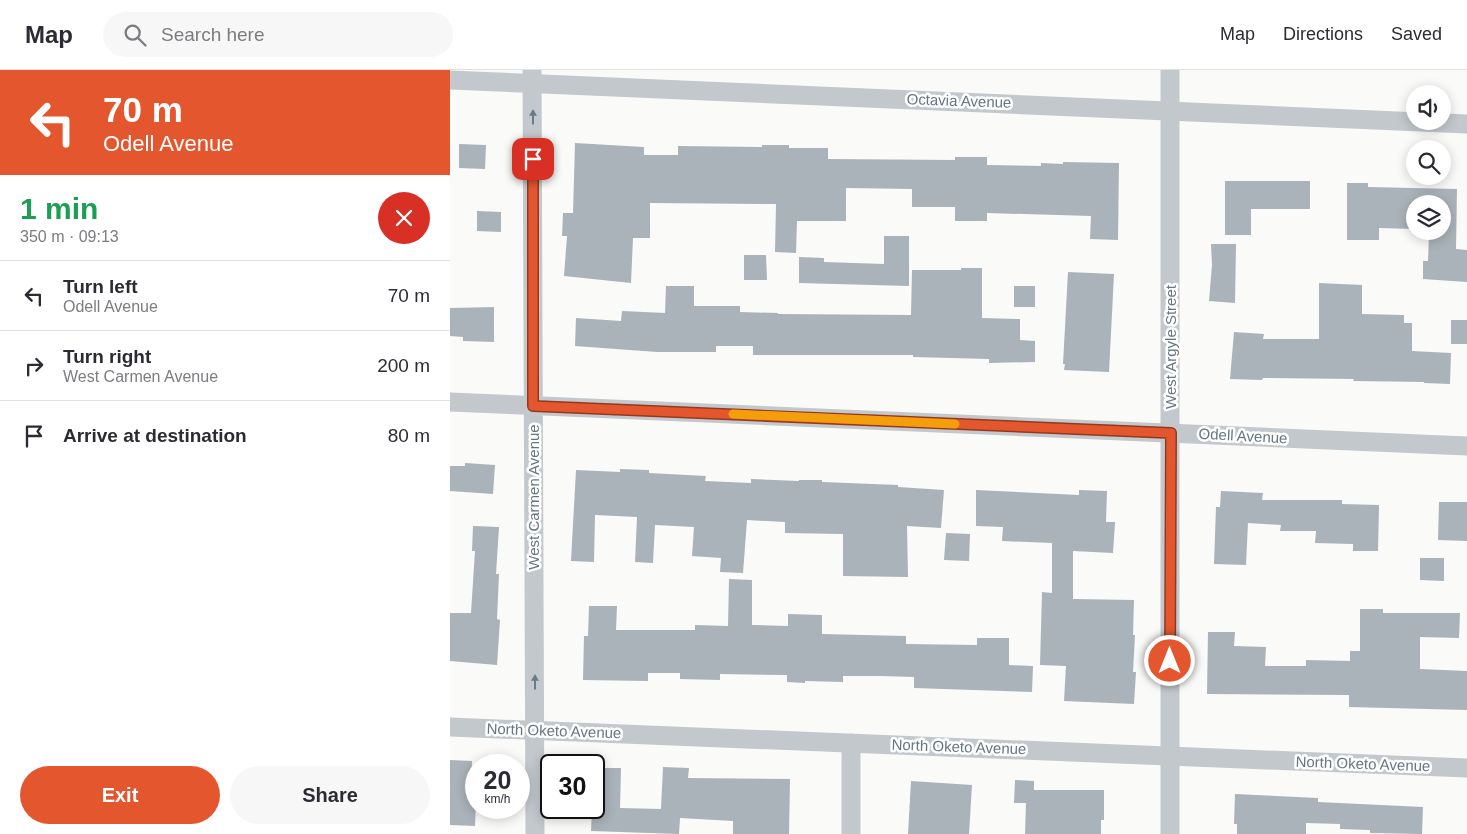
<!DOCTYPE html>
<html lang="en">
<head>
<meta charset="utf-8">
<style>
  body { margin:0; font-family:Helvetica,sans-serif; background:#f7f7f7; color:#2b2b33; height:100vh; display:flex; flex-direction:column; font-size:19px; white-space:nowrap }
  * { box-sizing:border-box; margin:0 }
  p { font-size:16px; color:#7c7c81 }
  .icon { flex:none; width:28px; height:28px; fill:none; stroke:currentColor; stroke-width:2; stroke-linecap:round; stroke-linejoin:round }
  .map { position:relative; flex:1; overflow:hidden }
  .drawer { display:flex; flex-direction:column; background:#fff; width:450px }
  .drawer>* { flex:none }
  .hud { background:#e4572e; color:#fff; overflow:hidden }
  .controls { position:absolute; left:956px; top:15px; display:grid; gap:10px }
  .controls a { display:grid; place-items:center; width:45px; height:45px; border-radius:50%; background:#fff; box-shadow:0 2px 12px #0003; font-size:25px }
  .speed { position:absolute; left:15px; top:684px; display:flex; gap:10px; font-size:25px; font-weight:700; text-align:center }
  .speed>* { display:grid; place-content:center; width:65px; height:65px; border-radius:50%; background:#fff; box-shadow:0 2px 12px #0003; line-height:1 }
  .speed small { font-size:12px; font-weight:400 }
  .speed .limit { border:2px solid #111; border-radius:8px; background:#fff; color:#111 }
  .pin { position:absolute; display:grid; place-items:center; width:42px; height:42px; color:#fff; margin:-21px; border-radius:10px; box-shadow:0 2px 8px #0006 }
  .me { position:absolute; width:55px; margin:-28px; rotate:0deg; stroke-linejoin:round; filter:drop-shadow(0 0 4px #0008) }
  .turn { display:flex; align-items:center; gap:18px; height:105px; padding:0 20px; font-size:22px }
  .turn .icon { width:65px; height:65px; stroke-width:2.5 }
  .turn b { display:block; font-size:35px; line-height:42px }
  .round { display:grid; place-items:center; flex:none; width:52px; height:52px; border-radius:26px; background:#f7f7f7 }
  .head { display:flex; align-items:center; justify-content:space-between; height:85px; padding:0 20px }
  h1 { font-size:30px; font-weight:700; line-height:38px; color:#1e9e55 }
  .cta { display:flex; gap:10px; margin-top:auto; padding:10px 20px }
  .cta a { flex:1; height:58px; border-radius:30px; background:#e4572e; color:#fff; font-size:20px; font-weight:700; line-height:58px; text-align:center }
  .cta a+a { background:#f7f7f7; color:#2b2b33 }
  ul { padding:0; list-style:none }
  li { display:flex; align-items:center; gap:15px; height:70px; padding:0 20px; border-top:1px solid #e1e1e2 }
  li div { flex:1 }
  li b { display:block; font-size:19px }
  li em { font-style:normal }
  header { display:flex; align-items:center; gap:30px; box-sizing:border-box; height:70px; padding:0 25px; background:#fff; border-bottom:1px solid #e1e1e2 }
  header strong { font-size:24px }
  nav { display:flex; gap:28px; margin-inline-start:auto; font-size:18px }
  .search { width:350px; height:45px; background:#f7f7f7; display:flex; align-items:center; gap:12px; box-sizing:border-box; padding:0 18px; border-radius:28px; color:#7c7c81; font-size:19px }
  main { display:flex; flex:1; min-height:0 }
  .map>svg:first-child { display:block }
</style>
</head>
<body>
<header>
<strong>Map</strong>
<div class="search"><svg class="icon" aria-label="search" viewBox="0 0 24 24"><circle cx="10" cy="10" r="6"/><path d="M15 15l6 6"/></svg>Search here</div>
<nav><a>Map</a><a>Directions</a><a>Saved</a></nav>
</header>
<main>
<section class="drawer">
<div class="hud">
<div class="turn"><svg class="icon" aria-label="left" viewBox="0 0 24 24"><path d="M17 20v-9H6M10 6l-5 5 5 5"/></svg><div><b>70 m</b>Odell Avenue</div></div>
</div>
<div class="head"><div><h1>1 min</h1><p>350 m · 09:13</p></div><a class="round" style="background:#d93025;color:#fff"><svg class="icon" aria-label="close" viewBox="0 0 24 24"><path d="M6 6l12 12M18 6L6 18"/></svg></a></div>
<ul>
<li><svg class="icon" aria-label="left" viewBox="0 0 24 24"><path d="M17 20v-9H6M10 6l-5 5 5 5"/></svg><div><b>Turn left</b><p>Odell Avenue</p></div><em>70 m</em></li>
<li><svg class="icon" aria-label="right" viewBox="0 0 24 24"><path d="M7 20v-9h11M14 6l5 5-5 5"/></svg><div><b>Turn right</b><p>West Carmen Avenue</p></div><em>200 m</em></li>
<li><svg class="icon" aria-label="arrive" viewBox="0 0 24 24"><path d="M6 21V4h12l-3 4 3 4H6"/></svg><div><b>Arrive at destination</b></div><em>80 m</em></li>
</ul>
<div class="cta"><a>Exit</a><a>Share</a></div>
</section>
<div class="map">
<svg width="1017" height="764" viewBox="0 0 1017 764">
  <rect width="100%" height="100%" fill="#fafaf8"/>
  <!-- building -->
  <g fill="#aab3b9">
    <polygon points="125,73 194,77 194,85 228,85 228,76 312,77 312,75 339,75 339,78 378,78 378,89 505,90 505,87 537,87 537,95 591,96 591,93 613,94 613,92 669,93 668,170 640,169 641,146 537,143 537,151 505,151 505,137 462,137 462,119 396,118 396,151 347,151 346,183 325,182 326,134 200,133 200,168 183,168 181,213 114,206 117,166 112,166 113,143 123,143"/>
    <polygon points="9,74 36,75 35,99 9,98"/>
    <polygon points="775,111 860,111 860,139 801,139 801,165 775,165"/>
    <polygon points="897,113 918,113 918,117 1007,119 1006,179 1017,180 1017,212 973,209 973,191 978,191 979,161 992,161 992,134 965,134 965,159 929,158 929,170 897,170"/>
    <polygon points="27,141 51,142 51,162 27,161"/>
    <polygon points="434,166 459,166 459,216 349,213 349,187 374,188 374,192 434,194"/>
    <polygon points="761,174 786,174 785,233 759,231 762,195"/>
    <polygon points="294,185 316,185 317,210 294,210"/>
    <polygon points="511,198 532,198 532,248 570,249 570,270 585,271 585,292 539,293 539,289 463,287 463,285 303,285 303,276 266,276 266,282 207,282 125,276 126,248 171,251 172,241 215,243 216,216 244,216 244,236 290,236 290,242 328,243 328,244 461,245 462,200 511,200"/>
    <polygon points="618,202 664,204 659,302 614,300 615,294 613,294"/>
    <polygon points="869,213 912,215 912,244 954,245 954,253 962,253 962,281 1001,283 1000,314 974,313 974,312 903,311 904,309 813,308 812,310 780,309 784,262 814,264 813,269 869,269"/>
    <rect x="564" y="216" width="21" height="21"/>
    <polygon points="44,237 44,272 13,271 13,267 0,266 0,238"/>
    <rect x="1001" y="250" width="16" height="24"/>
    <polygon points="15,393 45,395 43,424 0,421 0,396 15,396"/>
    <polygon points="170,399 199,400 199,403 256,406 255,411 301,413 301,409 349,411 349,410 372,410 372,412 448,415 448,417 494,420 491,458 457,456 458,507 393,506 393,464 335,463 335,452 297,450 293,503 270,502 271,488 242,486 244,457 205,455 203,493 185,492 187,447 145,445 144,492 121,491 126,400 170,402"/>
    <polygon points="526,420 629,425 629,420 657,421 656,452 665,452 663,483 623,481 623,529 684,530 683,565 685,565 683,602 686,602 684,634 614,631 616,596 590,595 592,522 602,523 602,473 552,471 553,457 526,456"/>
    <polygon points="771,421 813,423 812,430 892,430 892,434 929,435 928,481 903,481 903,474 865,473 866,461 830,461 831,455 798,453 796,495 764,494 766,437 770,437"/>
    <polygon points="989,432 1017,432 1017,471 988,470"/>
    <polygon points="23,456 49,457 46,504 49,504 47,549 50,550 47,595 0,591 0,543 21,543 25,481 22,481"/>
    <polygon points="496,463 520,464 519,491 494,490"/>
    <polygon points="970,488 994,488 994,511 970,510"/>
    <polygon points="279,509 302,510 302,555 338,556 338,544 372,545 372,564 456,566 456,574 527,575 527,568 559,568 559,595 583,596 582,622 464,618 464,607 430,606 393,606 393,612 355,611 355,613 337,612 337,605 270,604 270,610 230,609 230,603 198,603 198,611 133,610 134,566 138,566 139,536 167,536 166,560 245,560 245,555 278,556"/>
    <polygon points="910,539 933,539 933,543 1010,543 1009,568 970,567 970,599 1017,601 1017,640 899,637 899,625 757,624 758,562 785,562 784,576 816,577 815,596 856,596 856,590 900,591 900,581 910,581"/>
    <polygon points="0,690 22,691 21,730 26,731 25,756 0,755"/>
    <polygon points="213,697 239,698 238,708 340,709 339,764 283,764 283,751 230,748 229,764 141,761 142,738 144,738 144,698 171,698 170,738 211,739"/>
    <polygon points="565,710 584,711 584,720 654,720 654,750 651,750 651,764 575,764 576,733 564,733"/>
    <polygon points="461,711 522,715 519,764 458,764"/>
    <polygon points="785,724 868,728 868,732 973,737 972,764 920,763 920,760 890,759 890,754 856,753 856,764 787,764 787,754 784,754"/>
  </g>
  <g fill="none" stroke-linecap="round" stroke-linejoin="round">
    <!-- minor -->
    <g stroke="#c3c8cc" stroke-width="19">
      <polyline points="82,0 85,764"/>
      <polyline points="0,10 1017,54"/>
      <polyline points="0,332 1017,376"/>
      <polyline points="0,657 1017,698"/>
      <polyline points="401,673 401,764"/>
      <polyline points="720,764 720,0"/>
    </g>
  </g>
  <!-- one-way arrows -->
  <defs><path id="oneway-solid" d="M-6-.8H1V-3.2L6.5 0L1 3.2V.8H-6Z" transform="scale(1.25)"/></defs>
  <g fill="#6a7a87">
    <use href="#oneway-solid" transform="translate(83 47) rotate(-90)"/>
    <use href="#oneway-solid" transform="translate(85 612) rotate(-90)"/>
  </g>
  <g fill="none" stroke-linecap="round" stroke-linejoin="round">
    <defs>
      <polyline id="route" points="83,89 83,336 721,363 720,591"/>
    </defs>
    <!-- route casing -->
    <use href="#route" stroke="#94391e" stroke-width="12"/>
    <!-- route -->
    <use href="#route" stroke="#e4572e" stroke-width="9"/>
    <!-- slow -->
    <polyline stroke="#f59e0b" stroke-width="9" points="283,344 505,354"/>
  </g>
  <g text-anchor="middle" stroke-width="5" stroke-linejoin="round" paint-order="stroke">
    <!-- street labels -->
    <g font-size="15" fill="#657683" stroke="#fff">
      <text transform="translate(509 31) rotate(2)" y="5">Octavia Avenue</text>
      <text transform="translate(721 277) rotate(-90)" y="5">West Argyle Street</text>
      <text transform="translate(793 366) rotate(3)" y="5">Odell Avenue</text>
      <text transform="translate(84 427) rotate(-90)" y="5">West Carmen Avenue</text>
      <text transform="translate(104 661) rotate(2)" y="5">North Oketo Avenue</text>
      <text transform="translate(509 677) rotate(2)" y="5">North Oketo Avenue</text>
      <text transform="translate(913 694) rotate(2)" y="5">North Oketo Avenue</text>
    </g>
  </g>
</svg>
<div class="controls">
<a><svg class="icon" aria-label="sound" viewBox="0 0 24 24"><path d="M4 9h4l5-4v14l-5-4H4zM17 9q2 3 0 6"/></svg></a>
<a><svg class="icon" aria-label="search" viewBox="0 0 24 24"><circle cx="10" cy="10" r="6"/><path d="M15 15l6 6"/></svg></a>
<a><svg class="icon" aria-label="layers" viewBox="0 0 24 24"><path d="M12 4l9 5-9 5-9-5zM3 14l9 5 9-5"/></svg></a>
</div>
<div class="speed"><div>20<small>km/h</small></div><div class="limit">30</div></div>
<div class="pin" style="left:83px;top:89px;background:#d93025"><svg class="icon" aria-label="arrive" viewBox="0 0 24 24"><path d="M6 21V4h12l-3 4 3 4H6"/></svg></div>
<svg class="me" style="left:720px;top:591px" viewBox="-20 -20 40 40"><circle r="17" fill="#e4572e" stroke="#fff" stroke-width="3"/><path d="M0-11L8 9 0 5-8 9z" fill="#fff"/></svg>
</div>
</main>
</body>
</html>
